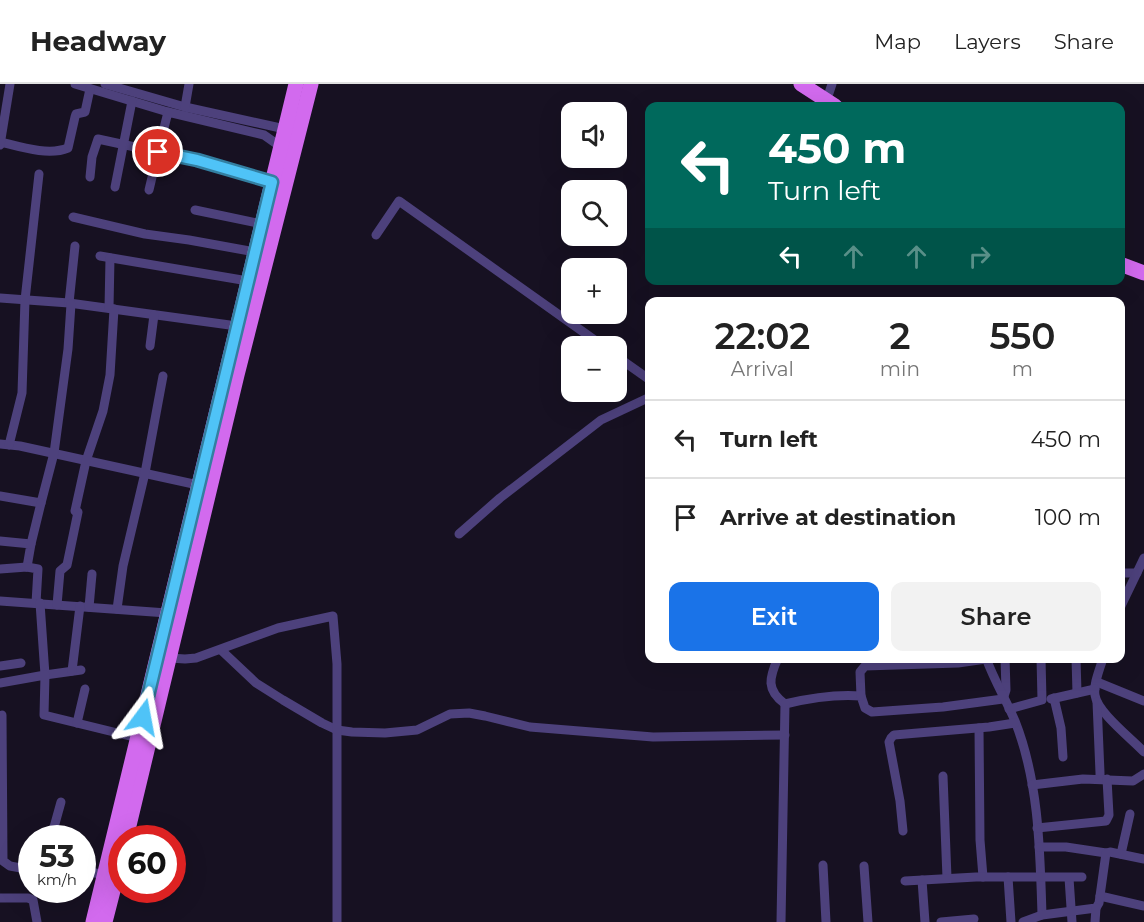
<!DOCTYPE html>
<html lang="en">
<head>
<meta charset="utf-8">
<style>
  body { margin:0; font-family:Montserrat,sans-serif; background:#f2f2f2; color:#222; height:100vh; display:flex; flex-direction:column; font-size:22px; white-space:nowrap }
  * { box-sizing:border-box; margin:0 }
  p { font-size:20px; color:#767676 }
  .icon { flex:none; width:33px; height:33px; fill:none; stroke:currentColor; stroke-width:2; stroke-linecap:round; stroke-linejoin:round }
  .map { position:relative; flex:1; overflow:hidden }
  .side { position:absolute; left:645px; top:213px; width:480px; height:366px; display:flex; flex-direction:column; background:#fff; border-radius:12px; box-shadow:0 6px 24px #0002 }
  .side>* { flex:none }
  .banner { position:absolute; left:645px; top:18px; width:480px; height:183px; border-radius:12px; box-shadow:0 6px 24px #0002; background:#00695c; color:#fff; overflow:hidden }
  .tools { position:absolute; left:561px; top:18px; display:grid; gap:12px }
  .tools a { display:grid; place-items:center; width:66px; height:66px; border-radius:12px; background:#fff; box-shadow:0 6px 24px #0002; font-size:30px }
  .speed { position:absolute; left:18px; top:741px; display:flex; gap:12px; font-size:30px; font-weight:700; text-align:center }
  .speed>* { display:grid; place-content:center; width:78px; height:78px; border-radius:50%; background:#fff; box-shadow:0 6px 24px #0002; line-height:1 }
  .speed small { font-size:15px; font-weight:400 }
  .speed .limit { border:9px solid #d22; background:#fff; color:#111 }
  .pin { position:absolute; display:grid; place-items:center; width:51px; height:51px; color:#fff; margin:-26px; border:3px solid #fff; border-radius:50%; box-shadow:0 2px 6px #0007 }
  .me { position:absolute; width:66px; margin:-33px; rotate:13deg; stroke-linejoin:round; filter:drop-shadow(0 0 4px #0008) }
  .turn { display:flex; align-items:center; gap:21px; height:126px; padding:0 24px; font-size:27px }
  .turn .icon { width:78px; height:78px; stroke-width:2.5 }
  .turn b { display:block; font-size:42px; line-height:51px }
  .lanes { display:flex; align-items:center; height:57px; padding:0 24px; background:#0003; justify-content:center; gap:30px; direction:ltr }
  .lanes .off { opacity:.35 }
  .eta { display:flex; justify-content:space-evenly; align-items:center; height:102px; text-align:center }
  .eta b { font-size:36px; font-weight:600; line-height:42px }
  .button { display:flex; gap:12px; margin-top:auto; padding:12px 24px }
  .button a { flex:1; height:69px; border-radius:12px; background:#1a73e8; color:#fff; font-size:24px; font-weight:600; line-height:69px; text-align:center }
  .button a+a { background:#f2f2f2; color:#222 }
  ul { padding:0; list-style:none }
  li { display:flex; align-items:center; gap:18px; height:78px; padding:0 24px; border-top:2px solid #e0e0e0 }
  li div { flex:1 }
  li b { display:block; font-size:22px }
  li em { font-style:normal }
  header { display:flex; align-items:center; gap:36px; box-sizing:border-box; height:84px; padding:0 30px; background:#fff; border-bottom:2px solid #e0e0e0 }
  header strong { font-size:28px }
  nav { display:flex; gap:33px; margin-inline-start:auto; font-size:21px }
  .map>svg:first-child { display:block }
</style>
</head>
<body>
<header>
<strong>Headway</strong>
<nav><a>Map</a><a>Layers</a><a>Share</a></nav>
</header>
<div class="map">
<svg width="1144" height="838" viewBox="0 0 1144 838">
  <rect width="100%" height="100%" fill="#171122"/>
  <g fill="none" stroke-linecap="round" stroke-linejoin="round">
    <!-- minor -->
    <g stroke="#4d417c" stroke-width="9">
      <polyline points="75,0 168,28"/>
      <polyline points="105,0 185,23 285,45"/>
      <polyline points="829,9 832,0"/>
      <polyline points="185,23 189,0"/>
      <path d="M1 58C21 63 49 72 68 64L75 33 76 30 85 28 90 5"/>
      <polyline points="0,61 10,0"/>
      <polyline points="90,93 92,73 98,55 158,68 149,106"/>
      <polyline points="272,98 197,77 158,68 168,28 264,51 281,63"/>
      <polyline points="115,103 132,17"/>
      <polyline points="195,126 262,140"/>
      <polyline points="73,133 145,150 189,156 255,168"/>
      <polyline points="376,151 399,117 603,262"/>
      <polyline points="100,172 248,197"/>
      <polyline points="0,214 69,219 237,242"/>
      <polyline points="69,219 75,162"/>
      <polyline points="150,262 154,231"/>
      <polyline points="616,272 650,296"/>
      <polyline points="0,360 20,362 198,401"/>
      <polyline points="9,361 22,309 25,216 39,90"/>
      <polyline points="0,412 41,419 54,369 68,265 71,220"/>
      <polyline points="75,427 86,377 103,327 110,291 114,225 109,224 110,174"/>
      <polyline points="459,450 500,414 601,336 650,313"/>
      <polyline points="0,457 31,460 27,483"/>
      <polyline points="31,460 41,419"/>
      <polyline points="0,485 27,483 38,485 36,519"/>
      <polyline points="1120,489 1137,489"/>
      <polyline points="0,517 167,529"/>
      <polyline points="40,519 45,591 81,586"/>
      <polyline points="57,521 60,487 67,481 78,428"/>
      <polyline points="89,523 92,490"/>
      <polyline points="1120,524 1144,474"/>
      <polyline points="117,525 123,482 145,389 163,292"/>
      <polyline points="221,566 256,599 283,616 322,639 337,646 352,648 385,649 417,646 450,630 469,629 485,632 530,643 653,653 785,651"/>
      <polyline points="170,574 185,575 196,574 278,544 333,532 337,580 337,838"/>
      <path d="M778 574C769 594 766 606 785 620 810 614 835 610 861 612L865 624 872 628 943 623 1003 615 1006 606 1005 574"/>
      <path d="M986 574C994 596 1006 616 1015 637 1039 698 1040 766 1042 831"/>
      <polyline points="1076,574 1077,609"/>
      <path d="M1103 574C1100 585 1093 600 1095 611 1097 628 1132 655 1144 668"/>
      <polyline points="0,582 21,579"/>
      <polyline points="72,587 80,522"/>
      <polyline points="1097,598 1144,617"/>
      <polyline points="0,599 45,591 44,631 138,654"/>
      <polyline points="861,612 860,588 865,582 958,579 986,575"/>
      <polyline points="1054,614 1061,644 1063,673"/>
      <polyline points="1051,615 1095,605"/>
      <polyline points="1097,618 1100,689 1100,694 1103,695"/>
      <polyline points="1009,625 1042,616 1041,574"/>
      <polyline points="2,631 3,777 10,782 32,786"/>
      <polyline points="77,639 85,605"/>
      <polyline points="979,644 980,756 983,793"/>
      <polyline points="943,692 947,794"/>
      <polyline points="1032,701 1083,695 1133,697 1144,690"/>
      <polyline points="1037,744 1106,737 1109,731 1107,695"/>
      <polyline points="903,747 900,717 889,658 891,654 894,651 989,643 1015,639"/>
      <polyline points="51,754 61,718"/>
      <polyline points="1039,763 1066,763 1106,769"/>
      <polyline points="1121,770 1130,730"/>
      <polyline points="823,781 826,838"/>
      <polyline points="864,782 868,838"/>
      <polyline points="82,786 104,791"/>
      <polyline points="1008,793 1011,838"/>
      <polyline points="1069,794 1072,838"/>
      <polyline points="922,796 925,838"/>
      <polyline points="905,797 976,793 1082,793"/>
      <polyline points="1100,812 1144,822"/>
      <polyline points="0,814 28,814 33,816 37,838"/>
      <polyline points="781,838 785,620"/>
      <polyline points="941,838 974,835"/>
      <polyline points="1023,838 1042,831 1096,824 1099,819 1106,769 1110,768 1144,775"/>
      <polyline points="1095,838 1096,824"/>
    </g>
    <!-- primary -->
    <g stroke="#d26aee" stroke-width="15">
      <polyline points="801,0 835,22"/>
      <polyline points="1120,180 1144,189"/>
      <polyline points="126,754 237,291 311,0"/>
      <polyline points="93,838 296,0"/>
      <polyline points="105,838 122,772"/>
    </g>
  </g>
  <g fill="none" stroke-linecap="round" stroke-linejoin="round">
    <defs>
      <polyline id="route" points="143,633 272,98 197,76 158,68"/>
    </defs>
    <!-- route casing -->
    <use href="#route" stroke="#337fa1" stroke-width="15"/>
    <!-- route -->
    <use href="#route" stroke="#4fc3f7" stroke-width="10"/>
  </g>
</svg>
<div class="tools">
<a><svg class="icon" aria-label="sound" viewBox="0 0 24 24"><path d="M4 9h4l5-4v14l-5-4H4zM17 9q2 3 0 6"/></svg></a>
<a><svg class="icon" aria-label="search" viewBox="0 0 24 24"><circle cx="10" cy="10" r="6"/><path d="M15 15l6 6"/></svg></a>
<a>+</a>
<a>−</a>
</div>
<div class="speed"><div>53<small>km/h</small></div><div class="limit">60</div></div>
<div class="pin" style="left:158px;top:68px;background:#d93025"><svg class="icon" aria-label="arrive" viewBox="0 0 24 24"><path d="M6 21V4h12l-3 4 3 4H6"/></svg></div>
<svg class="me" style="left:143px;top:633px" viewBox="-20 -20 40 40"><path d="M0-17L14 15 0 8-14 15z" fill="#4fc3f7" stroke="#fff" stroke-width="4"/></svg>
<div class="banner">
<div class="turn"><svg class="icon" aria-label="left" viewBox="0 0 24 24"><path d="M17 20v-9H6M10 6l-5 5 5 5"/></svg><div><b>450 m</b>Turn left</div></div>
<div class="lanes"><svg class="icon" aria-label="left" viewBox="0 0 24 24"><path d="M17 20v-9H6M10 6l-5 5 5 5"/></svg><svg class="icon off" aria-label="ahead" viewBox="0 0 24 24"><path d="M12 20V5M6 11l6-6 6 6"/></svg><svg class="icon off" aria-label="ahead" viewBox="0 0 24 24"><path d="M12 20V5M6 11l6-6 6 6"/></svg><svg class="icon off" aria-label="right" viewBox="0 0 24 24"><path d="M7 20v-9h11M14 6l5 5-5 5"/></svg></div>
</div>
<section class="side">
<div class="eta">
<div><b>22:02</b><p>Arrival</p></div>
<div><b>2</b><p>min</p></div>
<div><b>550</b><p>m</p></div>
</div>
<ul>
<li><svg class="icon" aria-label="left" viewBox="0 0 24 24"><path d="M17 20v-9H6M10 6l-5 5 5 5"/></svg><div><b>Turn left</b></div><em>450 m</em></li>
<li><svg class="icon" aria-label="arrive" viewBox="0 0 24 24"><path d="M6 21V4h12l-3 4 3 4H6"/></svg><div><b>Arrive at destination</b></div><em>100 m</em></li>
</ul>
<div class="button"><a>Exit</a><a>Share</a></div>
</section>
</div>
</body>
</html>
